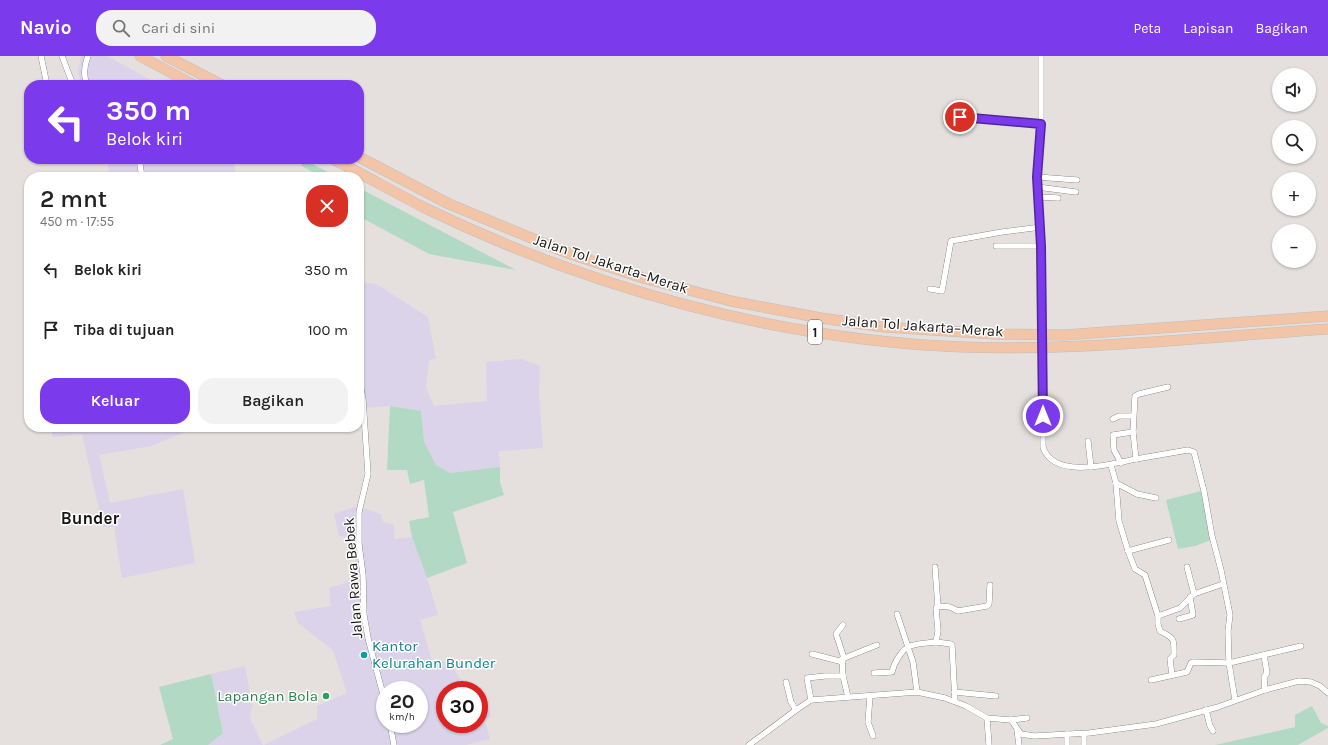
<!DOCTYPE html>
<html lang="id">
<head>
<meta charset="utf-8">
<style>
  body { margin:0; font-family:Karla,sans-serif; background:#f2f2f2; color:#222; height:100vh; display:flex; flex-direction:column; font-size:15px; white-space:nowrap }
  * { box-sizing:border-box; margin:0 }
  p { font-size:13px; color:#767676 }
  .icon { flex:none; width:22px; height:22px; fill:none; stroke:currentColor; stroke-width:2; stroke-linecap:round; stroke-linejoin:round }
  .map { position:relative; flex:1; overflow:hidden }
  .details { position:absolute; left:24px; top:116px; width:340px; height:260px; display:flex; flex-direction:column; background:#fff; border-radius:16px; box-shadow:0 1px 3px #0004 }
  .details>* { flex:none }
  .hud { position:absolute; left:24px; top:24px; width:340px; height:84px; border-radius:16px; box-shadow:0 1px 3px #0004; background:#7c3aed; color:#fff; overflow:hidden }
  .controls { position:absolute; left:1272px; top:12px; display:grid; gap:8px }
  .controls a { display:grid; place-items:center; width:44px; height:44px; border-radius:50%; background:#fff; box-shadow:0 1px 3px #0004; font-size:20px }
  .speed { position:absolute; left:376px; top:625px; display:flex; gap:8px; font-size:20px; font-weight:700; text-align:center }
  .speed>* { display:grid; place-content:center; width:52px; height:52px; border-radius:50%; background:#fff; box-shadow:0 1px 3px #0004; line-height:1 }
  .speed small { font-size:10px; font-weight:400 }
  .speed .limit { border:6px solid #d22; background:#fff; color:#111 }
  .pin { position:absolute; display:grid; place-items:center; width:34px; height:34px; color:#fff; margin:-17px; border:2px solid #fff; border-radius:50%; box-shadow:0 1px 4px #0007 }
  .me { position:absolute; width:44px; margin:-22px; rotate:0deg; stroke-linejoin:round; filter:drop-shadow(0 0 3px #0008) }
  .turn { display:flex; align-items:center; gap:14px; height:84px; padding:0 16px; font-size:18px }
  .turn .icon { width:52px; height:52px; stroke-width:2.5 }
  .turn b { display:block; font-size:28px; line-height:34px }
  .round { display:grid; place-items:center; flex:none; width:42px; height:42px; border-radius:16px; background:#f2f2f2 }
  .head { display:flex; align-items:center; justify-content:space-between; height:68px; padding:0 16px }
  h1 { font-size:24px; font-weight:600; line-height:30px }
  .action { display:flex; gap:8px; margin-top:auto; padding:8px 16px }
  .action a { flex:1; height:46px; border-radius:16px; background:#7c3aed; color:#fff; font-size:16px; font-weight:600; line-height:46px; text-align:center }
  .action a+a { background:#f2f2f2; color:#222 }
  ul { padding:0; list-style:none }
  li { display:flex; align-items:center; gap:12px; height:60px; padding:0 16px }
  li div { flex:1 }
  li b { display:block; font-size:15px }
  li em { font-style:normal }
  header { display:flex; align-items:center; gap:24px; box-sizing:border-box; height:56px; padding:0 20px; background:#7c3aed; color:#fff }
  header strong { font-size:19px }
  nav { display:flex; gap:22px; margin-inline-start:auto; font-size:14px }
  .search { width:280px; height:36px; background:#f2f2f2; display:flex; align-items:center; gap:10px; box-sizing:border-box; padding:0 14px; border-radius:16px; color:#767676; font-size:15px }
  .map>svg:first-child { display:block }
</style>
</head>
<body>
<header>
<strong>Navio</strong>
<div class="search"><svg class="icon" aria-label="search" viewBox="0 0 24 24"><circle cx="10" cy="10" r="6"/><path d="M15 15l6 6"/></svg>Cari di sini</div>
<nav><a>Peta</a><a>Lapisan</a><a>Bagikan</a></nav>
</header>
<div class="map">
<svg width="1328" height="689" viewBox="0 0 1328 689">
  <rect width="100%" height="100%" fill="#e5e0dd"/>
  <!-- industrial -->
  <g fill="#dad3e9" fill-rule="evenodd">
    <polygon points="81,0 107,0 160,29 82,29 78,16"/>
    <polygon points="107,103 233,103 237,121 99,121 98,117 109,115"/>
    <polygon points="359,226 376,228 428,261 436,303 429,304 426,332 434,350 487,345 486,306 521,303 540,310 539,336 543,392 499,395 500,411 450,417 436,409 424,386 421,355 390,350 362,352 359,334"/>
    <polygon points="51,371 191,371 192,373 151,390 99,399 110,447 183,433 195,507 122,522 114,471 103,471 82,378 53,381"/>
    <path d="M357 450 381 458 383 466 394 469V483L412 481 427 522 438 559 420 564 432 605H443L452 611 460 623 481 631 491 660 485 665 490 683 466 689H264L317 663V650L347 637 333 594 298 567 294 556 331 550 329 532 356 524 357 483 339 480 334 458ZM385 634H419V668H385ZM445 634H479V668H445Z"/>
    <polygon points="245,610 252,649 250,663 263,689 208,689 223,677 211,618"/>
  </g>
  <!-- green -->
  <g fill="#b2d9c4">
    <polygon points="300,103 302,103 338,121 321,121 302,110"/>
    <polygon points="359,132 516,214 429,198 364,163 359,158"/>
    <polygon points="390,350 421,355 424,386 436,409 450,417 500,411 500,426 504,439 453,456 467,507 427,522 412,481 409,465 429,461 424,424 410,428 407,414 387,414"/>
    <polygon points="1201,435 1211,484 1195,490 1178,493 1166,444"/>
    <polygon points="211,618 223,677 208,689 160,689 173,683 159,631"/>
    <polygon points="1312,650 1321,667 1328,670 1328,672 1298,689 1215,689 1295,671 1295,659"/>
  </g>
  <g fill="none" stroke-linecap="round" stroke-linejoin="round">
    <defs>
      <g id="minor">
        <polyline points="41,0 47,29"/>
        <polyline points="62,0 73,29"/>
        <polyline points="1041,0 1041,68 1039,85 1037,131 1041,171 1043,260"/>
        <path d="M87 29C83 19 84 10 88 0"/>
        <polyline points="960,61 1041,68"/>
        <polyline points="139,103 142,121"/>
        <polyline points="1037,121 1077,124"/>
        <polyline points="1037,131 1076,136"/>
        <polyline points="1038,141 1058,142"/>
        <polyline points="996,190 1041,190"/>
        <polyline points="930,233 942,235 951,185 1002,176 1041,171"/>
        <path d="M1043 313V391C1053 424 1112 408 1136 403 1154 400 1171 397 1188 394L1194 396 1204 435 1212 480 1221 514 1230 559 1228 575 1229 607 1235 644"/>
        <polyline points="359,323 363,343 368,418 359,456 359,488 363,519 364,559 368,582 385,646"/>
        <polyline points="1113,363 1119,360 1133,360"/>
        <polyline points="1088,385 1091,411"/>
        <polyline points="1136,403 1133,376 1135,340 1139,338 1168,331"/>
        <polyline points="1121,407 1114,394 1113,379 1133,376"/>
        <polyline points="1111,409 1116,427 1137,438 1156,442"/>
        <polyline points="1116,427 1119,465 1128,495 1169,484"/>
        <polyline points="1128,495 1135,513 1145,519 1158,560 1180,552 1194,538 1223,528"/>
        <polyline points="935,511 938,550"/>
        <polyline points="1187,511 1194,538"/>
        <polyline points="897,558 913,606 917,636"/>
        <path d="M1158 560V568L1160 575C1175 583 1174 582 1174 599L1170 603 1172 619"/>
        <polyline points="1179,563 1193,559 1190,541"/>
        <polyline points="843,569 836,578 844,602"/>
        <polyline points="812,598 843,606"/>
        <polyline points="1264,599 1267,617 1264,621 1265,634"/>
        <path d="M874 617 892 616C894 607 902 593 910 590 918 587 928 587 936 586"/>
        <polyline points="1151,624 1187,616 1191,607 1193,606 1229,607 1301,590"/>
        <polyline points="786,626 791,646 796,654"/>
        <polyline points="954,636 996,640"/>
        <polyline points="870,640 868,666 873,680"/>
        <polyline points="848,641 843,620 842,603 877,589"/>
        <polyline points="811,644 807,622 825,620 843,620"/>
        <polyline points="955,645 952,589 951,588 936,586 938,575 936,552 938,550 950,551 958,555 987,550 989,548 990,529"/>
        <polyline points="1206,654 1210,670 1213,675"/>
        <polyline points="987,662 989,689"/>
        <polyline points="1011,664 1027,662"/>
        <polyline points="390,668 394,689"/>
        <polyline points="1017,674 1019,689"/>
        <polyline points="1067,678 1067,689"/>
        <polyline points="749,689 796,654 811,644 917,636 945,642 966,650 987,662 1011,664 1021,678 1034,680 1089,677 1156,668 1218,651 1265,634 1299,625 1311,626 1320,630 1328,637"/>
        <polyline points="1084,689 1084,678"/>
      </g>
      <g id="motorway">
        <polyline points="140,0 194,29"/>
        <polyline points="166,0 222,29"/>
        <polyline points="359,101 449,148 565,196 643,222 731,245 821,262 884,271 994,278 1064,279 1328,260"/>
        <path d="M333 103C364 119 394 136 425 152 590 232 777 284 962 291 1084 295 1206 281 1328 273"/>
      </g>
    </defs>
    <!-- minor casing -->
    <use href="#minor" stroke="#605c5a" stroke-width="6"/>
    <!-- motorway casing -->
    <use href="#motorway" stroke="#bebebd" stroke-width="11"/>
    <!-- minor -->
    <use href="#minor" stroke="#fff" stroke-width="5.5"/>
    <!-- motorway -->
    <use href="#motorway" stroke="#f2c5a8" stroke-width="10"/>
    <defs>
      <polyline id="minor-bridge" points="1043,260 1043,313"/>
    </defs>
    <!-- minor-bridge casing -->
    <use href="#minor-bridge" stroke="#605c5a" stroke-width="6" stroke-linecap="butt"/>
    <!-- minor-bridge -->
    <use href="#minor-bridge" stroke="#fff" stroke-width="5.5"/>
  </g>
  <g fill="none" stroke-linecap="round" stroke-linejoin="round">
    <defs>
      <polyline id="route" points="960,61 1041,68 1037,121 1041,190 1043,360"/>
    </defs>
    <!-- route casing -->
    <use href="#route" stroke="#51269a" stroke-width="10"/>
    <!-- route -->
    <use href="#route" stroke="#7c3aed" stroke-width="7"/>
  </g>
  <!-- markers -->
  <circle fill="#0f9aa8" stroke="#fff" stroke-width="1.5" cx="364" cy="599" r="4"/>
  <circle fill="#2e9e5b" stroke="#fff" stroke-width="1.5" cx="326" cy="640" r="4"/>
  <g text-anchor="middle" stroke-width="3" stroke-linejoin="round" paint-order="stroke">
    <!-- shield labels -->
    <rect fill="#fff" stroke="#5d5c5b" stroke-width="1" x="808" y="264" width="14" height="24" rx="3"/>
    <g font-size="14" font-weight="bold" fill="#181615">
      <text x="815" y="281">1</text>
    </g>
    <!-- street labels -->
    <g font-size="15" fill="#181615" stroke="#fff">
      <text transform="translate(611 208) rotate(18)" y="5">Jalan Tol Jakarta–Merak</text>
      <text transform="translate(923 270) rotate(4)" y="5">Jalan Tol Jakarta–Merak</text>
      <text transform="translate(353 522) rotate(-94)" y="5">Jalan Rawa Bebek</text>
    </g>
    <!-- culture labels -->
    <g font-size="15" fill="#0d838f" stroke="#fff" text-anchor="start">
      <text x="372" y="595">Kantor<tspan x="372" dy="17">Kelurahan Bunder</tspan></text>
    </g>
    <!-- leisure labels -->
    <g font-size="15" fill="#27864d" stroke="#fff" text-anchor="end">
      <text x="318" y="645">Lapangan Bola</text>
    </g>
    <!-- quarter labels -->
    <g font-size="17" font-weight="bold" fill="#181615" stroke="#fff">
      <text x="90" y="468">Bunder</text>
    </g>
  </g>
</svg>
<div class="controls">
<a><svg class="icon" aria-label="sound" viewBox="0 0 24 24"><path d="M4 9h4l5-4v14l-5-4H4zM17 9q2 3 0 6"/></svg></a>
<a><svg class="icon" aria-label="search" viewBox="0 0 24 24"><circle cx="10" cy="10" r="6"/><path d="M15 15l6 6"/></svg></a>
<a>+</a>
<a>−</a>
</div>
<div class="speed"><div>20<small>km/h</small></div><div class="limit">30</div></div>
<div class="pin" style="left:960px;top:61px;background:#d93025"><svg class="icon" aria-label="arrive" viewBox="0 0 24 24"><path d="M6 21V4h12l-3 4 3 4H6"/></svg></div>
<svg class="me" style="left:1043px;top:360px" viewBox="-20 -20 40 40"><circle r="17" fill="#7c3aed" stroke="#fff" stroke-width="3"/><path d="M0-11L8 9 0 5-8 9z" fill="#fff"/></svg>
<div class="hud">
<div class="turn"><svg class="icon" aria-label="left" viewBox="0 0 24 24"><path d="M17 20v-9H6M10 6l-5 5 5 5"/></svg><div><b>350 m</b>Belok kiri</div></div>
</div>
<section class="details">
<div class="head"><div><h1>2 mnt</h1><p>450 m · 17:55</p></div><a class="round" style="background:#d93025;color:#fff"><svg class="icon" aria-label="close" viewBox="0 0 24 24"><path d="M6 6l12 12M18 6L6 18"/></svg></a></div>
<ul>
<li><svg class="icon" aria-label="left" viewBox="0 0 24 24"><path d="M17 20v-9H6M10 6l-5 5 5 5"/></svg><div><b>Belok kiri</b></div><em>350 m</em></li>
<li><svg class="icon" aria-label="arrive" viewBox="0 0 24 24"><path d="M6 21V4h12l-3 4 3 4H6"/></svg><div><b>Tiba di tujuan</b></div><em>100 m</em></li>
</ul>
<div class="action"><a>Keluar</a><a>Bagikan</a></div>
</section>
</div>
</body>
</html>
